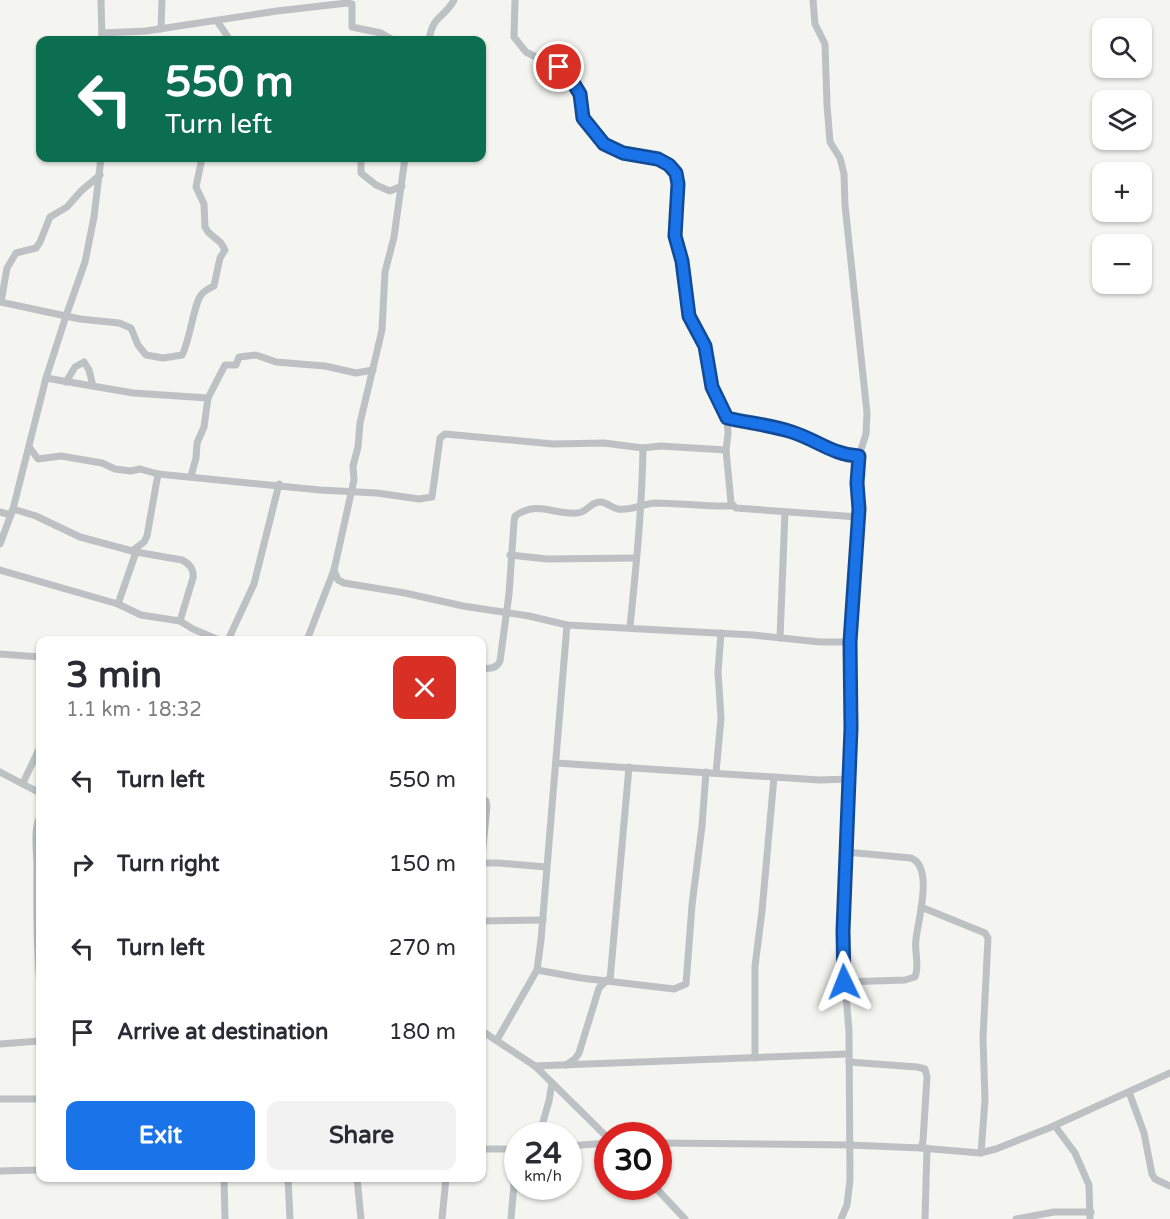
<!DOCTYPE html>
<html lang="en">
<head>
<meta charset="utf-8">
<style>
  body { margin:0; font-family:"Varela Round",sans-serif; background:#f2f2f3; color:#2b2b33; height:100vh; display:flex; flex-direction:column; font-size:22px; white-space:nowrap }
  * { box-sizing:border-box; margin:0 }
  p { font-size:20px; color:#7c7c81 }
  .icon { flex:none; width:33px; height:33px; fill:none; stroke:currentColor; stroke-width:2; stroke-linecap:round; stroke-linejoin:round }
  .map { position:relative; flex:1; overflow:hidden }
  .side { position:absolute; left:36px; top:636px; width:450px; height:546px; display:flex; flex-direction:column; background:#fff; border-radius:12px; box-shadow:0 2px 4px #0004 }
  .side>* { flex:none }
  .top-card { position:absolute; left:36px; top:36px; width:450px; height:126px; border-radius:12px; box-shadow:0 2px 4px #0004; background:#0b6e4f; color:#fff; overflow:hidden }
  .controls { position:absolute; left:1092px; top:18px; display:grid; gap:12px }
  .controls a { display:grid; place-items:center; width:60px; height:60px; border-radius:12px; background:#fff; box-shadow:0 2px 4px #0004; font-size:30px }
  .speed { position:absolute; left:504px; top:1122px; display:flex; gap:12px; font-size:30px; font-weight:700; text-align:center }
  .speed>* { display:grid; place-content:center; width:78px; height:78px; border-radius:50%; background:#fff; box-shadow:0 2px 4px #0004; line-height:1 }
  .speed small { font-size:15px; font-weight:400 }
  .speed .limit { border:9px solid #d22; background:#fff; color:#111 }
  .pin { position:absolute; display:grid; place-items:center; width:51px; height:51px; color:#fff; margin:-26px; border:3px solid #fff; border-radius:50%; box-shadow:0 2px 6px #0007 }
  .me { position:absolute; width:66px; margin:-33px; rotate:358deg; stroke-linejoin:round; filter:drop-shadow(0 0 4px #0008) }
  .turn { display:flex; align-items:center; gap:21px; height:126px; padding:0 30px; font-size:27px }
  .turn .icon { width:78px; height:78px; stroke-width:2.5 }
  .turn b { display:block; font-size:42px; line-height:51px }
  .round { display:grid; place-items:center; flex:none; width:63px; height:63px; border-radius:12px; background:#f2f2f3 }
  .overview { display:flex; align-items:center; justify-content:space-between; height:102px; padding:0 30px }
  h1 { font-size:36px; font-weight:700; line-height:45px }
  .button { display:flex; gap:12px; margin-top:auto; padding:12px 30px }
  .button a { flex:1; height:69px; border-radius:12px; background:#1a73e8; color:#fff; font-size:24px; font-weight:700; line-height:69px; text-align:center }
  .button a+a { background:#f2f2f3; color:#2b2b33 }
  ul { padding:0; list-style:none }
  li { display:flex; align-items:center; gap:18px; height:84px; padding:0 30px }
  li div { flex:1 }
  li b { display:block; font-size:22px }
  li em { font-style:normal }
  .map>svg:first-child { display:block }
</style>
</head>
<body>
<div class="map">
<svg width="1170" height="1219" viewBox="0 0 1170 1219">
  <rect width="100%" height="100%" fill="#f4f4f0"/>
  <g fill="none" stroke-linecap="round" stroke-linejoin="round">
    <!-- minor -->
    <g stroke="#bdc1c4" stroke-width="7">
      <polyline points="101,0 102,40"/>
      <polyline points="515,0 514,37 526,52 564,71 580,94 583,118 604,144 623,153 658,159 669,165 676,173 678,184 675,236 682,261 684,289 689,316 705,346 712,387 727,418 728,434 726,450 731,503 736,508 858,517"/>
      <polyline points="813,0 815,24 825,44 827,105 830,142 840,158 844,174 845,205 867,413 866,434 859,456 857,483 859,509 850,642 851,728 842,949 849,1031 850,1180 847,1205 841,1219"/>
      <polyline points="217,21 230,40"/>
      <polyline points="161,29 162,0"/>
      <polyline points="102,33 146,31 277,11 347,3 352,4 352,27 381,33 393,40"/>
      <path d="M429 40C433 14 444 19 454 0"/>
      <polyline points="361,158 361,173 376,185 390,191 402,186"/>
      <path d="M0 302 80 319 119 323 131 328 138 345 146 355 163 358 182 355C190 341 194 301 202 294 205 290 210 288 214 286L220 258 225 250 221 243 208 232 205 227 204 204 196 187 202 158"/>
      <polyline points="1,302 7,268 16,253 36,248 40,242 50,217 67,207 81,191 100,175"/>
      <polyline points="46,378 133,393 208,398 225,365 236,365 239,357 256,355 276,362 325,366 356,373 373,370"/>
      <polyline points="66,382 75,367 84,362 89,370 93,386"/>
      <path d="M727 418C748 423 771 425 792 432 817 440 833 455 859 456"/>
      <polyline points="30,448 38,459 61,456 102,463 115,469 131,471 140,469 158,474 320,490 377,493 419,499 432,497 440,438 445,434 553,444 604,443 643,448 660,446 726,450"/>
      <polyline points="191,476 196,458 197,443 204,427 208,398"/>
      <path d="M13 509 36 516 80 537 136 552 182 560C190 564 194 569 193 578L180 621"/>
      <polyline points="0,512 11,515"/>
      <polyline points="0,544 13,509 46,378 66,316 85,262 94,217 101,158"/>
      <polyline points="132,551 144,542 147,536 158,474"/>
      <polyline points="510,555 547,559 635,558"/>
      <polyline points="0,570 118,604 141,615 180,621 193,629 219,640"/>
      <polyline points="334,570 338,580 344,583 405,593 463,606 529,616 567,625 753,635 820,642 850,642"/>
      <polyline points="118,604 136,552"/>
      <path d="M630 627C636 568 642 508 643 448"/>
      <polyline points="780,638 785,512"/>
      <polyline points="228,640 254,584 279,484"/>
      <polyline points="307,640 334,570 354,480 353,466 358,447 360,423 382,330 385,272 394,237 405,158"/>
      <polyline points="0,654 40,657"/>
      <path d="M482 668C489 669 497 669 500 661L509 594 514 522 515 516C538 500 553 515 577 513 587 513 591 501 601 502 608 503 612 508 618 509 631 511 642 504 655 503 681 503 707 507 733 506"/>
      <polyline points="556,763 819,780 849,779"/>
      <polyline points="0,772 40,793"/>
      <polyline points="716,773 721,718 718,672 721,633"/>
      <polyline points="23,783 40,747"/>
      <polyline points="482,799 486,801 487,806 482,857"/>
      <path d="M40 816C33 831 37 851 37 867 37 906 36 946 40 985"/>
      <polyline points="482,863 498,863 546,867"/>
      <polyline points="921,907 980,931 985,933 988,938 983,1038 985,1100 981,1153"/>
      <polyline points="482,921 543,920"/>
      <polyline points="537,970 581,978 674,989 686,984 692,905 702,826 706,772"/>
      <polyline points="610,980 629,767"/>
      <path d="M844 982 905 980 915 977C920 965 914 952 916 939 918 920 934 867 911 858L846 852"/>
      <polyline points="482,1031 535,1066 608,1138"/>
      <polyline points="497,1040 537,970 541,940 567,625"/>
      <polyline points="0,1044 40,1041"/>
      <polyline points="755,1058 755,966 762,911 774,777"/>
      <polyline points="849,1062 917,1067 925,1069 927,1077 923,1141 921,1148"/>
      <polyline points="566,1065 575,1059 579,1053 599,988 607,980"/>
      <polyline points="535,1066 848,1054"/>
      <polyline points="1129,1092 1144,1133 1152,1174 1155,1179 1170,1186"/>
      <polyline points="0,1099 40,1099"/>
      <polyline points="1055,1126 1075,1153 1089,1185 1090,1219"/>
      <polyline points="539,1136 549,1101 552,1083"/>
      <polyline points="658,1143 849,1145 921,1148 980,1153 996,1149 1049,1128 1170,1073"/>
      <polyline points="568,1146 608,1143"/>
      <polyline points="482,1149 518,1149"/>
      <polyline points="0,1171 40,1170"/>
      <polyline points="224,1178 225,1219"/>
      <polyline points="288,1178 290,1219"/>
      <polyline points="357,1178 361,1219"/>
      <polyline points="654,1186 685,1219"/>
      <polyline points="442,1219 446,1178"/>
      <polyline points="511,1219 517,1149"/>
      <polyline points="925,1219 927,1148"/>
      <polyline points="1016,1219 1054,1212 1091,1212"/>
    </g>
  </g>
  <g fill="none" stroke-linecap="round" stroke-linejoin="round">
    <defs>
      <path id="route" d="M559 67 569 76 580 94 583 118 604 144 623 153 658 159 669 165 676 173 678 184 675 236 682 261 689 316 705 346 712 387 727 418C748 423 771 425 792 432 817 440 833 455 859 456L857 483 859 509 850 642 851 728 843 931 844 982"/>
    </defs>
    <!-- route casing -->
    <use href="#route" stroke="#114b97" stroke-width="15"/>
    <!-- route -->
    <use href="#route" stroke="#1a73e8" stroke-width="10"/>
  </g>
</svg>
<div class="controls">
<a><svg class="icon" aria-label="search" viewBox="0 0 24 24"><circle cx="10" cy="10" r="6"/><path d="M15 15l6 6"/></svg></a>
<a><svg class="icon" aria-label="layers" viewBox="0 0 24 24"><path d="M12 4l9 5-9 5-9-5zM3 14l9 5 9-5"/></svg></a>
<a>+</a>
<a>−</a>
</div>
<div class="speed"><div>24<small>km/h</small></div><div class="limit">30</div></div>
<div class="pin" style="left:559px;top:67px;background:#d93025"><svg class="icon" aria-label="arrive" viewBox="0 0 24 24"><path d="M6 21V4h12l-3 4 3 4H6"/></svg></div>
<svg class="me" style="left:844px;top:982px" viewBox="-20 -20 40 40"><path d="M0-17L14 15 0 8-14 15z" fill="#1a73e8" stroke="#fff" stroke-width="4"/></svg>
<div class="top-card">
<div class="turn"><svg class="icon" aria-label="left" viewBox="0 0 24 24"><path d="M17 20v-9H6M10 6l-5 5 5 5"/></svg><div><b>550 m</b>Turn left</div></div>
</div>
<section class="side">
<div class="overview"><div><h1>3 min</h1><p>1.1 km · 18:32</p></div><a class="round" style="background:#d93025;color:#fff"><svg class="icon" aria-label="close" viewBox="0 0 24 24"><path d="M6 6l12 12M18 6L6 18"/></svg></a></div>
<ul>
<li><svg class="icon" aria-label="left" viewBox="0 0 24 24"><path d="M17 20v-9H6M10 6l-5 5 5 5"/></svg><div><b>Turn left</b></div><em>550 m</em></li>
<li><svg class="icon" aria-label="right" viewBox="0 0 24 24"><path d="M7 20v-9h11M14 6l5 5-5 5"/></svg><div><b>Turn right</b></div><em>150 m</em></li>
<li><svg class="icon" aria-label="left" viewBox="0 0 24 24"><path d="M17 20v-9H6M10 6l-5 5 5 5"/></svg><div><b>Turn left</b></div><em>270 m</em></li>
<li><svg class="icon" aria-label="arrive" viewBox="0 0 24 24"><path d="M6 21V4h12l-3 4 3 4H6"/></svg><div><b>Arrive at destination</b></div><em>180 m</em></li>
</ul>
<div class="button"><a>Exit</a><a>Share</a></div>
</section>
</div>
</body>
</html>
